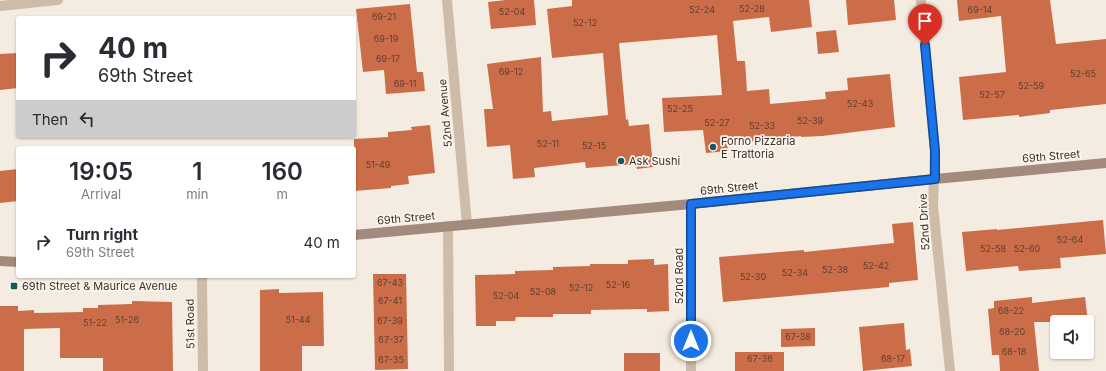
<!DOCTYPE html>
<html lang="en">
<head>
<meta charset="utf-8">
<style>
  body { margin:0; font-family:Inter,sans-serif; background:#f7f7f7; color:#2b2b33; height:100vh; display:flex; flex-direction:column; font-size:15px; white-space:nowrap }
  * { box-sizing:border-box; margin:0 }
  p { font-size:13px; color:#7c7c81 }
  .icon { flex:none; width:22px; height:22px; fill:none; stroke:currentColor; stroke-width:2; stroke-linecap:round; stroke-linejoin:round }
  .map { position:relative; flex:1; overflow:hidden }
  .details { position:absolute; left:16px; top:146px; width:340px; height:132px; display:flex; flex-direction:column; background:#fff; border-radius:4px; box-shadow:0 1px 3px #0004 }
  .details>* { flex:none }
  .top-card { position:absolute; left:16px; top:16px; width:340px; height:122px; border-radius:4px; box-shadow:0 1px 3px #0004; background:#fff; color:#2b2b33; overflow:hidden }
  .tools { position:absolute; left:1050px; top:315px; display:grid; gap:8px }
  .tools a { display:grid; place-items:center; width:44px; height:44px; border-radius:4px; background:#fff; box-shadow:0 1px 3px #0004; font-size:20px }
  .pin { position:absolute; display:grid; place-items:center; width:34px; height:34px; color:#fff; margin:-41px -17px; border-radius:50% 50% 50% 0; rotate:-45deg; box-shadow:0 0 4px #0007 }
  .pin .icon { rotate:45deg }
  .me { position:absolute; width:44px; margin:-22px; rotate:0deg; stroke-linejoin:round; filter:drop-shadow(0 0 3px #0008) }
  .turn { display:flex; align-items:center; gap:14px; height:84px; padding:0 16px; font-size:18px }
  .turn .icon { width:52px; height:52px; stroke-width:2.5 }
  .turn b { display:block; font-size:28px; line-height:34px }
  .then { display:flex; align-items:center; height:38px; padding:0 16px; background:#0003; gap:8px; font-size:15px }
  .eta { display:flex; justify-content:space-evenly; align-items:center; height:68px; text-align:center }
  .eta b { font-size:24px; font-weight:600; line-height:28px }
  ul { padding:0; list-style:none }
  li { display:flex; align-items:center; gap:12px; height:56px; padding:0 16px }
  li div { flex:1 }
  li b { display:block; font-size:15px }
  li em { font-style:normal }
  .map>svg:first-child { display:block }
</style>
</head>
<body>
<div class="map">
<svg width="1106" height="371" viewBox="0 0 1106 371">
  <rect width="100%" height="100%" fill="#f4ece0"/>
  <!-- building -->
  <g fill="#cb6d48">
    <polygon points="506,0 534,0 536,25 491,29 488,2"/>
    <polygon points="572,0 809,0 812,27 771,32 769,17 733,21 737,61 745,61 747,91 769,89 770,104 826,99 825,92 848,90 847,78 890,74 895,127 822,136 801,137 801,136 727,144 728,151 706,153 703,130 664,132 662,98 722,95 717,35 620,43 619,44 626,120 628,119 629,126 649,124 653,167 637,169 636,164 586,168 585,162 534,168 535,177 513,179 510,145 487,147 484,109 493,109 487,64 541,57 543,112 551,111 552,121 608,115 603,53 552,58 547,9 572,6"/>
    <polygon points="846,0 894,0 896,20 848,25"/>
    <polygon points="957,0 1050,0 1056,44 1106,39 1106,104 1050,110 1050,113 1019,117 1019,115 963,120 959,77 1006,72 1001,16 959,21"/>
    <polygon points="410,4 417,72 423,72 425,91 386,94 384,70 363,72 356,9"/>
    <polygon points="836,30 839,52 818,54 816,32"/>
    <polygon points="18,53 18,88 0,90 0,54"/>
    <polygon points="430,125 435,173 408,176 409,184 391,186 391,188 354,191 354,139 388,137 388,132 412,130 411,127"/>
    <polygon points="18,169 18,201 0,203 0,171"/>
    <polygon points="1103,220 1106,254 1060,258 1061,268 1019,271 1018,266 966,271 962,232 997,229 997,230"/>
    <polygon points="913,222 918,280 889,283 889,287 723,302 719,257 804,250 804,252 894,243 892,224"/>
    <polygon points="654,259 654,265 668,264 669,311 647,312 647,309 591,310 591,314 553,314 553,317 516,317 515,321 496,321 496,326 476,326 475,275 515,274 515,271 553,270 553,267 590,266 590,264 628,264 628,260"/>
    <polygon points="373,274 406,274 408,369 375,370"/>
    <polygon points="279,289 279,293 323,292 324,346 302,346 302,371 260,371 260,290"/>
    <polygon points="1032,297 1032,303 1085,297 1088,322 1034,322 1039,371 1000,371 999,355 992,355 988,309 994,308 994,301"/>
    <polygon points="132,301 172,302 173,371 103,371 103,358 60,358 60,328 24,329 24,371 0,371 0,306 18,306 18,311 34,310 34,313 83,312 83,308 98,308 98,305 132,304"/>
    <polygon points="904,323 906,350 910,349 912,366 863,371 859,327"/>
    <polygon points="815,328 815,346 781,347 781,329"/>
    <rect x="735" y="352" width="49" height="19"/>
    <rect x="624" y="353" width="36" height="18"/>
  </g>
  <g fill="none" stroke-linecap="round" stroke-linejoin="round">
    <!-- street -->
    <g stroke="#cebcab" stroke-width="10">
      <polyline points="447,0 467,224"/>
      <polyline points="921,0 935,151 933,207 934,215 950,371"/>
      <polyline points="0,6 58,0"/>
      <polyline points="691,204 691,371"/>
      <polyline points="448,226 449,371"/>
      <polyline points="202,276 203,371"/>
    </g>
    <!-- secondary -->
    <g stroke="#a28b7c" stroke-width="10">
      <polyline points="354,235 691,204 935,179 1106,163"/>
      <polyline points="0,261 18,262"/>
    </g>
  </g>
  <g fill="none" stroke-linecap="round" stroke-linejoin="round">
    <defs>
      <polyline id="route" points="691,341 691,204 935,179 935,151 925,45"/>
    </defs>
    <!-- route casing -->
    <use href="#route" stroke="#114b97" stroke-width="10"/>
    <!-- route -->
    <use href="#route" stroke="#1a73e8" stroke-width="7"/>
  </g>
  <!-- markers -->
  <g fill="#1e585f" stroke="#fbf5ee" stroke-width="1.5">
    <circle cx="713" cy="147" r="4"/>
    <circle cx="621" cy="161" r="4"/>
    <rect x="10" y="282" width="8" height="8" rx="2"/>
  </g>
  <g text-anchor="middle" stroke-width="3.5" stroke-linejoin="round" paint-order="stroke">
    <!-- number labels -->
    <g font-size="9" fill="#5f3f32">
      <text x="752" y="12">52-28</text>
      <text x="702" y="13">52-24</text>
      <text x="980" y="13">69-14</text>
      <text x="512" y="15">52-04</text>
      <text x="384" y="20">69-21</text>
      <text x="585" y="26">52-12</text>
      <text x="386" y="42">69-19</text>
      <text x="388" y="62">69-17</text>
      <text x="511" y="75">69-12</text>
      <text x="1083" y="77">52-65</text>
      <text x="405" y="87">69-11</text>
      <text x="1031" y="89">52-59</text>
      <text x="992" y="98">52-57</text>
      <text x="860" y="107">52-43</text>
      <text x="680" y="112">52-25</text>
      <text x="810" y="124">52-39</text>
      <text x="717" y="126">52-27</text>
      <text x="762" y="129">52-33</text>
      <text x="548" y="147">52-11</text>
      <text x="594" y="149">52-15</text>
      <text x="378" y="168">51-49</text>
      <text x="1070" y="243">52-64</text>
      <text x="993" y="252">52-58</text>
      <text x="1027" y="252">52-60</text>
      <text x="876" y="269">52-42</text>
      <text x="835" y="273">52-38</text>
      <text x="795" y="276">52-34</text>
      <text x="753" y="280">52-30</text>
      <text x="390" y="286">67-43</text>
      <text x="618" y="288">52-16</text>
      <text x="581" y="291">52-12</text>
      <text x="543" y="295">52-08</text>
      <text x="506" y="299">52-04</text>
      <text x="390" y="304">67-41</text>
      <text x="1011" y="314">68-22</text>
      <text x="127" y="323">51-26</text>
      <text x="298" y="323">51-44</text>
      <text x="390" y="324">67-39</text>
      <text x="95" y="326">51-22</text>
      <text x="1012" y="335">68-20</text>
      <text x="798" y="340">67-38</text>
      <text x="391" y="343">67-37</text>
      <text x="1014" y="355">68-18</text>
      <text x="760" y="362">67-36</text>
      <text x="893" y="362">68-17</text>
      <text x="391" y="363">67-35</text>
    </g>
    <!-- street labels -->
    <g font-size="11" fill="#3b302b" stroke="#fbf5ee">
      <text transform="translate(445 113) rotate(-95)" y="4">52nd Avenue</text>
      <text transform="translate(1051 156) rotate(-5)" y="4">69th Street</text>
      <text transform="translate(729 188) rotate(-6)" y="4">69th Street</text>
      <text transform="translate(406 218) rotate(-5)" y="4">69th Street</text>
      <text transform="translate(924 222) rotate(-93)" y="4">52nd Drive</text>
      <text transform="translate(679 276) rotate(-90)" y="4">52nd Road</text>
      <text transform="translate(190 324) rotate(-91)" y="4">51st Road</text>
    </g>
    <!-- poi labels -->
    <g font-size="11" fill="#3b302b" stroke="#fbf5ee" text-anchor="start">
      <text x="721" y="145">Forno Pizzaria<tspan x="721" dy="13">E Trattoria</tspan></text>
      <text x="629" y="165">Ask Sushi</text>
      <text x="22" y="290">69th Street &amp; Maurice Avenue</text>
    </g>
  </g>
</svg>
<div class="tools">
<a><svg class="icon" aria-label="sound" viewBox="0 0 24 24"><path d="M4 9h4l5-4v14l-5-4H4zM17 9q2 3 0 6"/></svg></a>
</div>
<div class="pin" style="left:925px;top:45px;background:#d93025"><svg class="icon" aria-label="arrive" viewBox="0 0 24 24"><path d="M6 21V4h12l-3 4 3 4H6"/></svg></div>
<svg class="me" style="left:691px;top:341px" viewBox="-20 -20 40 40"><circle r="17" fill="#1a73e8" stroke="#fff" stroke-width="3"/><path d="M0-11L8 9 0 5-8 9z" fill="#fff"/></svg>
<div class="top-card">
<div class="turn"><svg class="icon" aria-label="right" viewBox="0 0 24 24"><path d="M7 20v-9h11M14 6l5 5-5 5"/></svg><div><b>40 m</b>69th Street</div></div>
<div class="then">Then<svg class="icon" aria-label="left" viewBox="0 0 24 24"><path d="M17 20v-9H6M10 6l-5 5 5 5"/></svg></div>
</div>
<section class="details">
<div class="eta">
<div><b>19:05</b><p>Arrival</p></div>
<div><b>1</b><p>min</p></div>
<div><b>160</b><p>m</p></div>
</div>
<ul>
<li><svg class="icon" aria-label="right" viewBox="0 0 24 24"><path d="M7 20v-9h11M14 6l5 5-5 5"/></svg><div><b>Turn right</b><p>69th Street</p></div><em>40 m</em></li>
</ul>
</section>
</div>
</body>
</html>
